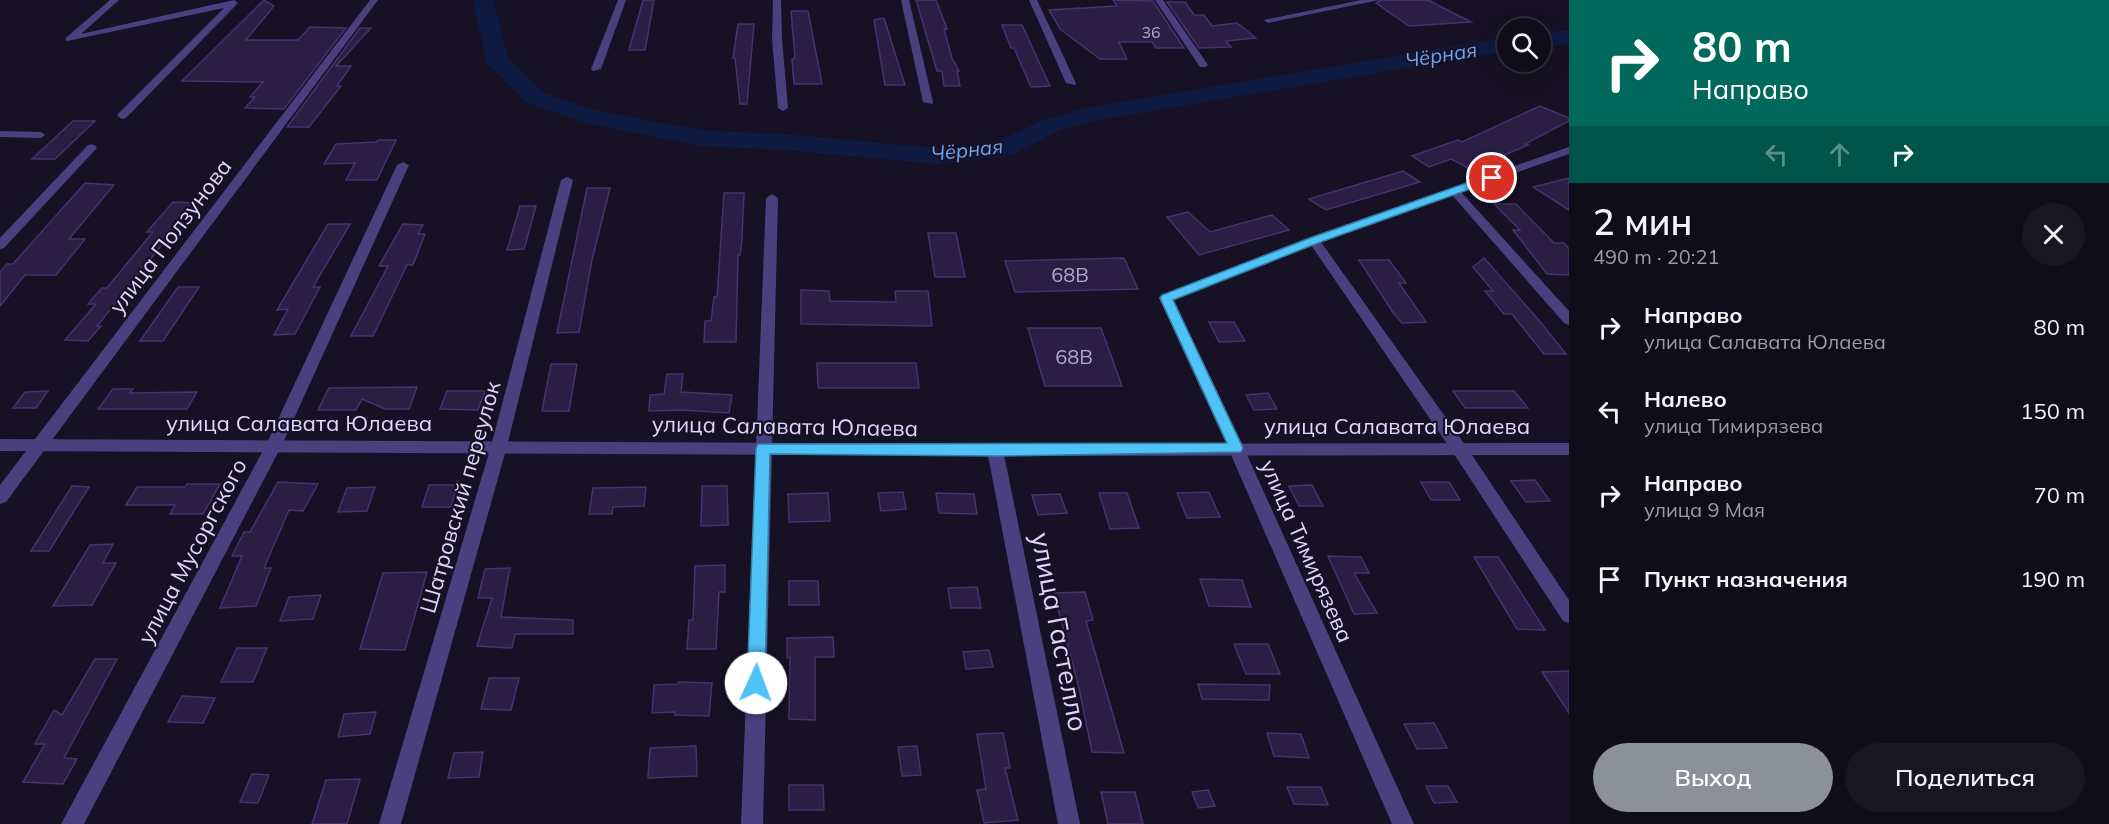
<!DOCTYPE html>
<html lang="ru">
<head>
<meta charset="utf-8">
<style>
  body { margin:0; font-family:Mulish,sans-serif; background:#191624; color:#f1f3f6; height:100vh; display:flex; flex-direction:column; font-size:22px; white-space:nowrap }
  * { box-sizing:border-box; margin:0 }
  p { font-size:20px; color:#9c9ca3 }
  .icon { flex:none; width:33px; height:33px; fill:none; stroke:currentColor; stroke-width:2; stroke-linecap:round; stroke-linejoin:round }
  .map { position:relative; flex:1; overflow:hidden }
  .details { display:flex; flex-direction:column; background:#100d1b; width:540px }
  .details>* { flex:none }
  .guide { background:#00695c; color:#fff; overflow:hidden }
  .tools { position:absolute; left:1497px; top:18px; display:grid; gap:12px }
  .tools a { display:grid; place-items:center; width:54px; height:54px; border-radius:50%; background:#100d1b; box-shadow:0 6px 24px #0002,0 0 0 2px #302d3a; font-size:30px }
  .pin { position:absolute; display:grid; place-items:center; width:51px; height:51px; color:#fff; margin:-26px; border:3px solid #fff; border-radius:50%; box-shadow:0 2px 6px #0007 }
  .me { position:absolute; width:66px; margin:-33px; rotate:2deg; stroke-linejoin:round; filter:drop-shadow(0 0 4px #0008) }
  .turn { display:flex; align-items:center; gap:21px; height:126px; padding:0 24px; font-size:27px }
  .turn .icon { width:78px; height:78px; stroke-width:2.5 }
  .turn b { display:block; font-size:42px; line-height:51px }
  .lanes { display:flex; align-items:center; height:57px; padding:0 24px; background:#0003; justify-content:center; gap:30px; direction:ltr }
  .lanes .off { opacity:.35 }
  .round { display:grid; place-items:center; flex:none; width:63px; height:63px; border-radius:32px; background:#191624 }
  .headline { display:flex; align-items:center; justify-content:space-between; height:102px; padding:0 24px }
  h1 { font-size:36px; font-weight:600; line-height:45px }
  .primary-button { display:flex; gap:12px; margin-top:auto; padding:12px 24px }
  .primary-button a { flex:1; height:69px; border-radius:36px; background:#8c9099; color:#fff; font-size:24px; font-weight:600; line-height:69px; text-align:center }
  .primary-button a+a { background:#191624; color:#f1f3f6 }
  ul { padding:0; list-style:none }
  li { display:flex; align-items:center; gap:18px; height:84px; padding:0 24px }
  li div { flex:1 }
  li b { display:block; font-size:22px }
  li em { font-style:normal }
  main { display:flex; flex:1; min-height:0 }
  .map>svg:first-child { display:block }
</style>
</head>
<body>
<main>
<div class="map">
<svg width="1569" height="824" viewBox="0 0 1569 824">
  <rect width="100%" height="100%" fill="#161124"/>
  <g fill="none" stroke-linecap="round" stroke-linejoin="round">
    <!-- river -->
    <g fill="#0e1a40" fill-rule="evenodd">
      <polygon points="473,0 493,0 509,60 545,93 594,110 701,130 796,135 935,148 997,142 1042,120 1090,107 1508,37 1508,51 1093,121 1060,130 1012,155 935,164 796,151 701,146 589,124 527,103 486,62"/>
      <polygon points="1569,30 1569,44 1540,47 1540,33"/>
    </g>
  </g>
  <!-- building -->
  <g fill="#2a1e44" stroke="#45326e" stroke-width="1.5">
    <polygon points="264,0 274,6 246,40 298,40 310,27 346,28 284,109 245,108 255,97 250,97 263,82 182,81"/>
    <polygon points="643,0 654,0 645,50 629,50"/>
    <polygon points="916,0 936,0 947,29 944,29 952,58 959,71 957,71 960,86 944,86 942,71 937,71"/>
    <polygon points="1113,0 1153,1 1184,48 1156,48 1152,42 1119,42 1127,59 1100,59 1060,29 1049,10 1117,6"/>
    <polygon points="1381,0 1428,0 1471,22 1409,26 1376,3"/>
    <polygon points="1167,2 1185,2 1194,15 1204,15 1212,26 1237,23 1256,38 1226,41 1231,47 1199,48"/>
    <polygon points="791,11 808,11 822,84 794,84 792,59 795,58"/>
    <polygon points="884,18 905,85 885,85 874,20"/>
    <polygon points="738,24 754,24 747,104 740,104 735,58 733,58"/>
    <polygon points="1002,25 1022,25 1050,86 1031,87 1014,48 1011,48"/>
    <polygon points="360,28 371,28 336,66 351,66 337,86 341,86 309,127 287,127"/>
    <polygon points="1540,106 1569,118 1569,121 1525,144 1528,145 1488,162 1468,168 1451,159 1429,167 1412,156 1458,140 1462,142"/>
    <polygon points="73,121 95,121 55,159 32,159"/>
    <polygon points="378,140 396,140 377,180 346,180 355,163 324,164 336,144 376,142"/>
    <polygon points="1403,171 1420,182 1326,210 1309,199"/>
    <polygon points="1569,178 1569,210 1533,187"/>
    <polygon points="85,183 114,185 69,239 85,239 56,275 25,275 0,306 0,272 7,264 13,264"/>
    <polygon points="587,188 610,188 592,260 579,332 557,333"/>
    <polygon points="724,193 744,193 742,239 740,255 738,255 736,342 704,342 705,321 711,321 714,297 717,297"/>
    <polygon points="173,202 195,203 97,326 101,326 88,341 65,340 96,304 88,304 102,288 107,288 153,232 147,232"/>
    <polygon points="1494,204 1516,204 1554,243 1564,243 1569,249 1569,275 1547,274 1513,230 1520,230"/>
    <polygon points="520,206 536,206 524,249 507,250"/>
    <polygon points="1188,212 1210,232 1272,215 1289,230 1199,255 1167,217"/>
    <polygon points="328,224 350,224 313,287 320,287 295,334 274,335 288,309 277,310"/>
    <polygon points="403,224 423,225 418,234 425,234 413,265 407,265 373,336 351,336 388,266 379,266"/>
    <polygon points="928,233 956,233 965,277 935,277"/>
    <polygon points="1124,258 1138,289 1015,292 1005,261"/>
    <polygon points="1484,258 1537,318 1566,354 1544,354 1512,314 1504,314 1485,291 1493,291 1473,267"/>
    <polygon points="1359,260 1389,260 1406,283 1399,283 1426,322 1402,323 1394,314"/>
    <polygon points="178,287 199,287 163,341 140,341"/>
    <polygon points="801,290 829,291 830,301 896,302 895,291 928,291 932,326 801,324"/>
    <polygon points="1209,322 1234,322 1245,341 1219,342"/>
    <polygon points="1028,328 1101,328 1122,386 1045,386"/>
    <polygon points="817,363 916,363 919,388 818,388"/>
    <polygon points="551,364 577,364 569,411 542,411"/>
    <polygon points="667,374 683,374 681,392 732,395 729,413 681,410 649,411 650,395 664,394"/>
    <polygon points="417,387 409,409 385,409 362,399 356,410 318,410 329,388"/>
    <polygon points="113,389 133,389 130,393 197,392 187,409 98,409"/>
    <polygon points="48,391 36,408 13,408 25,392"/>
    <polygon points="447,391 485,391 478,410 440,409"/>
    <polygon points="1453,391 1514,391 1528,408 1465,408"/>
    <polygon points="1268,393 1277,409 1254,410 1246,395"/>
    <polygon points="1535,480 1550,501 1526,502 1511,481"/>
    <polygon points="278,482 318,484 303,511 289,510 264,568 271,568 256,606 220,608 242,556 232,556 244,532 250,532"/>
    <polygon points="1421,482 1449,482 1460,500 1431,500"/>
    <polygon points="187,484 220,484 203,514 170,514 175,505 126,505 137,487 185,487"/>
    <polygon points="429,485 457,485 451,507 422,507"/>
    <polygon points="1312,485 1323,506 1299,506 1289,486"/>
    <polygon points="72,486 89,487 49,551 31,551"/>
    <polygon points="702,486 727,486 728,525 701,526"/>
    <polygon points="375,487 367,511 338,512 347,488"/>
    <polygon points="646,487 644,506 613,507 612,514 589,514 593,488"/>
    <polygon points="903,492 906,509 881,511 878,493"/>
    <polygon points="1209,492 1220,517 1187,518 1177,493"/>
    <polygon points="828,493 830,521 789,522 788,494"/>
    <polygon points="936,493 974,494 977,514 939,513"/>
    <polygon points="1099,493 1127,493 1139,528 1110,529"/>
    <polygon points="1060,494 1067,513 1038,515 1032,495"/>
    <polygon points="113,544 103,563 116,563 92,605 53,606 90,545"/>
    <polygon points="1328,556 1361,557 1369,573 1354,573 1377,613 1354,614"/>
    <polygon points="1474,557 1498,557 1545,630 1517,629"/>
    <polygon points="725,565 725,592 719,592 716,649 687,649 689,620 693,620 695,566"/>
    <polygon points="510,568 501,617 573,620 573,634 515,634 512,648 477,646 492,598 478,598 485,569"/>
    <polygon points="427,572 405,650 360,649 383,573"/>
    <polygon points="1200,579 1242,580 1251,607 1209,606"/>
    <polygon points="789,581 818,581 819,605 789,605"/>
    <polygon points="977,587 981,608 951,608 948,588"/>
    <polygon points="1085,592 1093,620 1086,621 1124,753 1092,752 1079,688 1054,593"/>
    <polygon points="321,595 313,619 280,621 289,597"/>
    <polygon points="833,637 834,657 815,657 815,720 789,719 790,657 787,658 787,638"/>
    <polygon points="1234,644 1268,644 1280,674 1246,674"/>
    <polygon points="237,648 267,648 253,682 221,682"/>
    <polygon points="989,650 993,667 966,669 963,652"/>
    <polygon points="95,659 117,659 64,758 77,759 63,784 23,782 45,744 35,744 54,710 62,715"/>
    <polygon points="1569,671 1569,713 1542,672"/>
    <polygon points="489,678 519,678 511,710 481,709"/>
    <polygon points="679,682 712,683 709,716 675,715 675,712 652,713 654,685 678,684"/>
    <polygon points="1198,684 1270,685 1269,700 1202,699"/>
    <polygon points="182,696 215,698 203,723 168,722"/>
    <polygon points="376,712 370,734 338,737 344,714"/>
    <polygon points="1434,723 1447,748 1417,749 1404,724"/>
    <polygon points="1003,733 1010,768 1005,768 1018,820 984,823 977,790 986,789 977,734"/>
    <polygon points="1267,733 1301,734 1309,758 1274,756"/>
    <polygon points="696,746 697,776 648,778 650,748"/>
    <polygon points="917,746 921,775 902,776 898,747"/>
    <polygon points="483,752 479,777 448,778 454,753"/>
    <polygon points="252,774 269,775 258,803 240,802"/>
    <polygon points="360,779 347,824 312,824 326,780"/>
    <polygon points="789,785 823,785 824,810 789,810"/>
    <polygon points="1426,786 1448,786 1457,802 1434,803"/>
    <polygon points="1287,787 1321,787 1328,805 1294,804"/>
    <polygon points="1208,790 1215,806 1198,808 1192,792"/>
    <polygon points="1101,792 1135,792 1143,824 1108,824"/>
  </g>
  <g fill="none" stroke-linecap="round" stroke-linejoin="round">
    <!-- service -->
    <polygon fill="#4a407f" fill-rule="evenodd" points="0,131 41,132 45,135 41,138 0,137"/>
    <!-- minor -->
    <g fill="#4a407f" fill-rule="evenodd">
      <polygon points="110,0 119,0 81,34 234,0 238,3 126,118 122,119 117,116 118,114 224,8 67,41 65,39 69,35"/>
      <polygon points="370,0 378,0 6,502 0,504 0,485"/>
      <polygon points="618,0 626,0 601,69 593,71 591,69"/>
      <polygon points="773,0 781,0 782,39 788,108 783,111 778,108 772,39"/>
      <polygon points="901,0 909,0 933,102 932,104 923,102"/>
      <polygon points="1029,0 1037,0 1076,83 1075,85 1066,83"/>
      <polygon points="1155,0 1163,0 1208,65 1206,67 1200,67"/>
      <polygon points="1361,0 1379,0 1268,23 1264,20"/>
      <polygon points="92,144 97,147 96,149 4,248 0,249 0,238 88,145"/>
      <polygon points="1569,147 1569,154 1461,192 1569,311 1569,325 1564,323 1452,195 1321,242 1466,446 1569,600 1569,623 1563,621 1454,454 1311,245 1174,300 1244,448 1414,824 1392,824 1228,448 1159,298 1161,295 1310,237"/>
      <polygon points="403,162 409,165 282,445 84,824 61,824 266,445 397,165"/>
      <polygon points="567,177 573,180 507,446 401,824 379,824 491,446 561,180"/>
      <polygon points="772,194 778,198 763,824 741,824 766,198"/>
      <polygon points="995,444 1001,446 1003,450 1080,824 1058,824 987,450 989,446"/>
    </g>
    <!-- tertiary -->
    <polygon fill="#4a407f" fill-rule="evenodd" points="0,439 995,444 1569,443 1569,455 995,456 0,451"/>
  </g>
  <!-- route -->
  <polygon fill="#4fc3f7" stroke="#337fa1" stroke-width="1.5" points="1492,174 1496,175 1496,180 1318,243 1173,300 1243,448 1241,452 995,456 770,454 765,683 762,689 756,691 750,689 747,683 756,448 758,444 1227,443 1160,298 1162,295 1310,238"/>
  <g text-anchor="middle" stroke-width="4.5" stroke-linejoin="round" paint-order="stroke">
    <!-- far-number labels -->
    <g font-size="16" fill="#b2a9ce">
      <text x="1151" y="38">36</text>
    </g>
    <!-- far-water labels -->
    <g font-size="20" font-style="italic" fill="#6ea5f3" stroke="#161124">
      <text transform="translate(1441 55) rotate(-9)" y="7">Чёрная</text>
      <text transform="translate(967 150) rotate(-6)" y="7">Чёрная</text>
    </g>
    <!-- number labels -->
    <g font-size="20" fill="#b2a9ce">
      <text x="1070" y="282">68В</text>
      <text x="1074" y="364">68В</text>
    </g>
    <!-- street labels -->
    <g font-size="22" fill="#e0d7fc" stroke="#161124">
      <text transform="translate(170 236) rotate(-53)" y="8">улица Ползунова</text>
      <text x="299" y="431">улица Салавата Юлаева</text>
      <text transform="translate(785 426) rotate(1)" y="8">улица Салавата Юлаева</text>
      <text x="1397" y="434">улица Салавата Юлаева</text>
      <text transform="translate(460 497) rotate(-74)" y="8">Шатровский переулок</text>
      <text transform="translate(192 551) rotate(-62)" y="8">улица Мусоргского</text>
      <text transform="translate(1307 551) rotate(66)" y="8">улица Тимирязева</text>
    </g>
    <!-- near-street labels -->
    <g font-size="27" fill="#e0d7fc" stroke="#161124">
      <text transform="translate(1059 632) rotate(79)" y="9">улица Гастелло</text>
    </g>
  </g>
</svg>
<div class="tools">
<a><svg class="icon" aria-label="search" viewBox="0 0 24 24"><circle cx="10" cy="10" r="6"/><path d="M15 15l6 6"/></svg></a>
</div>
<div class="pin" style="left:1492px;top:178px;background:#d93025"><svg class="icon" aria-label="arrive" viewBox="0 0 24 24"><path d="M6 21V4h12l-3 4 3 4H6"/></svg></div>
<svg class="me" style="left:756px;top:683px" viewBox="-20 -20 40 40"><circle r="19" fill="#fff"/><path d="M0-13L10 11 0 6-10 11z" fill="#4fc3f7"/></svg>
</div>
<section class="details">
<div class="guide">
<div class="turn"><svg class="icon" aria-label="right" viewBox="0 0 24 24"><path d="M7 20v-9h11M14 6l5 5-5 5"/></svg><div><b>80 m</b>Направо</div></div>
<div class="lanes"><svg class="icon off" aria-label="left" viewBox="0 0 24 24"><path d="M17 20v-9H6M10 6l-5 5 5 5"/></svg><svg class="icon off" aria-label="ahead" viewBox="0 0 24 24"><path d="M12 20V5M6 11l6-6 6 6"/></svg><svg class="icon" aria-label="right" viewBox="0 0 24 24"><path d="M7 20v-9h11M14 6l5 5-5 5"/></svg></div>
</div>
<div class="headline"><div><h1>2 мин</h1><p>490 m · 20:21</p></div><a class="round"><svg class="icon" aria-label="close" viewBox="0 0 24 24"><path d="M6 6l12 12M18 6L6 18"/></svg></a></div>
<ul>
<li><svg class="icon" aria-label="right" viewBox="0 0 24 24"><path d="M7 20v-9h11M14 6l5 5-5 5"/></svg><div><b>Направо</b><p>улица Салавата Юлаева</p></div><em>80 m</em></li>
<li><svg class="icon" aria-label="left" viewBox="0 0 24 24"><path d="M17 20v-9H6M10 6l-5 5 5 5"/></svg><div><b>Налево</b><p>улица Тимирязева</p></div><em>150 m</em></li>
<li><svg class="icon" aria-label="right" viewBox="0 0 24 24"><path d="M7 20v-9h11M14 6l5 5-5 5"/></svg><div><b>Направо</b><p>улица 9 Мая</p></div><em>70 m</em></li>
<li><svg class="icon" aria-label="arrive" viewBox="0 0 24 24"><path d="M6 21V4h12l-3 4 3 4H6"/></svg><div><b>Пункт назначения</b></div><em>190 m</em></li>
</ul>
<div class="primary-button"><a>Выход</a><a>Поделиться</a></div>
</section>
</main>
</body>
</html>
